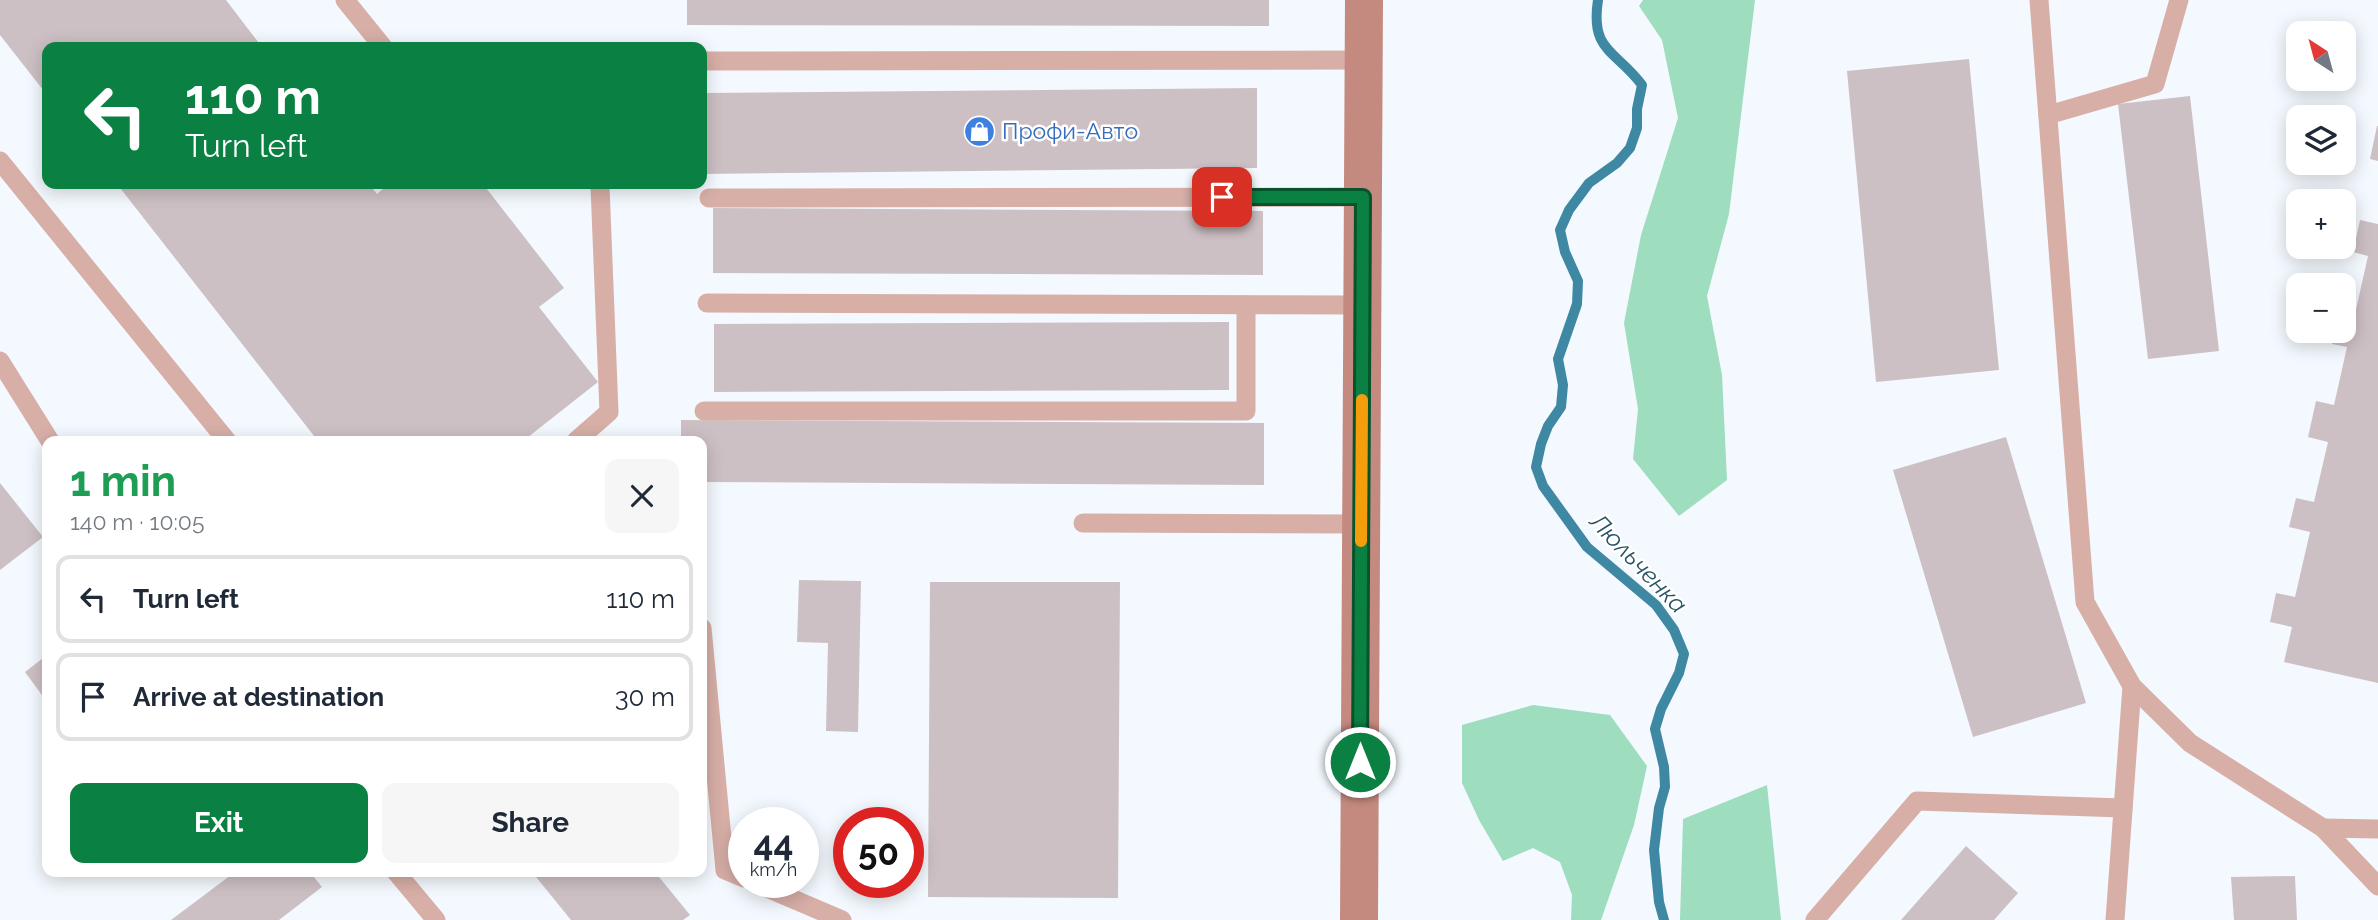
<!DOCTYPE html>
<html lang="en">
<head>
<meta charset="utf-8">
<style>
  body { margin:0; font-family:Raleway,sans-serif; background:#f6f6f7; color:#1f2937; height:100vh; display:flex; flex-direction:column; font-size:26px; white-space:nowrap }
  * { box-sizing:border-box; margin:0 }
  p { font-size:23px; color:#747a83 }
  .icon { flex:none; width:38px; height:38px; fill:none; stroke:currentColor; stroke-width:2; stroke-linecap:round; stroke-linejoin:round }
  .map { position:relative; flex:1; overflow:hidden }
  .details { position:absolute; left:42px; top:436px; width:665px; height:441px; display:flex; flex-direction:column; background:#fff; border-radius:14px; box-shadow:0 4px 18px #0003 }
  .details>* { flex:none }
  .banner { position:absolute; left:42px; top:42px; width:665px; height:147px; border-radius:14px; box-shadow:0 4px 18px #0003; background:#0b8043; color:#fff; overflow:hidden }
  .needle { width:46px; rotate:324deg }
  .controls { position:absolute; left:2286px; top:21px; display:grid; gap:14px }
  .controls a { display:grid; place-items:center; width:70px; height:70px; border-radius:14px; background:#fff; box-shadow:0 4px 18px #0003; font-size:35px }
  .speed { position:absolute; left:728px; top:807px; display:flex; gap:14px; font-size:35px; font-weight:700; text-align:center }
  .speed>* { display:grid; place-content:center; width:91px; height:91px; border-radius:50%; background:#fff; box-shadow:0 4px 18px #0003; line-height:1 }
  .speed small { font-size:18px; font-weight:400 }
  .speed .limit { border:10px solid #d22; background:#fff; color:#111 }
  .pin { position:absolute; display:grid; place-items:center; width:60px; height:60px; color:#fff; margin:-30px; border-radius:14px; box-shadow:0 4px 10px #0006 }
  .me { position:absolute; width:77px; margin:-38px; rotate:0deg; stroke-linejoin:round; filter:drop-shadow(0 0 5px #0008) }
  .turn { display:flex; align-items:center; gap:24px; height:147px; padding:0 28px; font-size:32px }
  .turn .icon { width:91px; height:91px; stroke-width:2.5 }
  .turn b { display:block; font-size:49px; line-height:60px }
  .round { display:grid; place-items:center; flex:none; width:74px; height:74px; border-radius:14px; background:#f6f6f7 }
  .headline { display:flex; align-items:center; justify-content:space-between; height:119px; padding:0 28px }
  h1 { font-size:42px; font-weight:700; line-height:52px; color:#1e9e55 }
  .cta { display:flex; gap:14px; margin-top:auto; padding:14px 28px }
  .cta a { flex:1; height:80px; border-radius:14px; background:#0b8043; color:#fff; font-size:28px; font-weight:700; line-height:80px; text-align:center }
  .cta a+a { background:#f6f6f7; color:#1f2937 }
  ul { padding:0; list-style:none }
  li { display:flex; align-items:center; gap:21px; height:88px; margin:0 14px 10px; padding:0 14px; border:4px solid #e0e1e3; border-radius:14px }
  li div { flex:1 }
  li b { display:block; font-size:26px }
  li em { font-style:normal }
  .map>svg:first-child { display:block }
</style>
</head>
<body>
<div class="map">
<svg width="2378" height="920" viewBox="0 0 2378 920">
  <rect width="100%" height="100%" fill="#f3f9fe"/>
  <!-- green -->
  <g fill="#9eddbe">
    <polygon points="1643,0 1755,0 1729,214 1707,296 1722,375 1727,480 1679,516 1633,459 1638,409 1624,323 1641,235 1678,118 1662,40 1639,6"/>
    <polygon points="1533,705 1610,715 1647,766 1634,825 1601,920 1571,920 1572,895 1560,862 1533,848 1503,861 1479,820 1462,783 1462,725"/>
    <polygon points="1767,785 1781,920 1680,920 1683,819"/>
  </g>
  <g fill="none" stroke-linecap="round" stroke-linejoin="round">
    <!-- stream -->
    <path stroke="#3e88a3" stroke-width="10" d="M1598 0C1590 52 1616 50 1642 85L1637 109V128L1630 148 1617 163 1589 183 1569 210 1560 230 1565 252 1578 281 1577 304 1558 359 1563 385 1561 407 1548 426 1541 444 1536 467 1543 486 1587 547 1656 605 1674 630 1684 654 1679 673 1661 709 1655 729 1664 767 1665 787 1659 808 1654 850 1659 902 1664 920"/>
  </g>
  <!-- building -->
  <g fill="#cdc0c4">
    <polygon points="0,0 226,0 262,47 47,47 47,95 0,35"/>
    <polygon points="687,0 1269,0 1269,26 687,25"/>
    <polygon points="1969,59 1999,370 1876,382 1847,71"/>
    <polygon points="1257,88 1257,168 702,174 702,93"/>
    <polygon points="2190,96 2219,351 2148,359 2118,104"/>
    <polygon points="2377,126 2378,126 2378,161 2370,159"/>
    <polygon points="117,184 369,184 377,194 389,184 483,184 564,288 539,307 598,382 523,441 318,441"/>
    <polygon points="713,208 1263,211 1263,275 713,273"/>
    <polygon points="2360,220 2378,224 2378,683 2284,662 2292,627 2270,622 2276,593 2295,597 2310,532 2289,527 2296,498 2314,502 2328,442 2308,437 2316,401 2334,405 2347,347 2332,344 2335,331 2343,331 2343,311 2355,314 2368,256 2353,252"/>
    <polygon points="1229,322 1229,390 714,392 714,324"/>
    <polygon points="681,420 1264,423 1264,485 702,482 702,441 681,441"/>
    <polygon points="2006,437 2086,703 1973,737 1893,470"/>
    <polygon points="0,483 43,537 0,570"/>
    <polygon points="799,580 861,581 858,732 826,731 828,643 797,642"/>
    <polygon points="930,582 1120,582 1118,898 928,897"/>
    <polygon points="47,655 47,702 25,672"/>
    <polygon points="1966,846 2018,893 1994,920 1901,920"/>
    <polygon points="235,872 310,872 322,887 279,920 171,920"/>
    <polygon points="532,872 655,872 690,915 683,920 571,920"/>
    <polygon points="2295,876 2297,920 2234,920 2231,877"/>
  </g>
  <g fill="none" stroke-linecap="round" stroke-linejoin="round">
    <!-- service -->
    <g stroke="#d7afa7" stroke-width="19">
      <polyline points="345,0 383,47"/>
      <polyline points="2039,0 2085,602 2132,686 2190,743 2323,828 2378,886"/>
      <polyline points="702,61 1364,60"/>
      <polyline points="2048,115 2155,84 2179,0"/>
      <polyline points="0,161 227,441"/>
      <polyline points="709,198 1363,197"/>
      <polyline points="707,303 1362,305"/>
      <polyline points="0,361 50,441"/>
      <polyline points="704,411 1246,411 1246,305"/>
      <polyline points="576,441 609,412 600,186 598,184"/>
      <polyline points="1083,523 1361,524"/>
      <polyline points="702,628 725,870 744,878"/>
      <polyline points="2323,828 2378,829"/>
      <polyline points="396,872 436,920"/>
      <polyline points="753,882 842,920"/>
      <polyline points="1815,920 1917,801 2123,808"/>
      <polyline points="2115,920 2132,686"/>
    </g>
    <!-- secondary -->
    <polyline stroke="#c58a7f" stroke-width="38" points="1359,920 1364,0"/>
  </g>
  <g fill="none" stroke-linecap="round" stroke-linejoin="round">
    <defs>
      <polyline id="route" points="1222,197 1363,197 1360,762"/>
    </defs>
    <!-- route casing -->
    <use href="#route" stroke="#07532c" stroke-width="18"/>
    <!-- route -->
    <use href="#route" stroke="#0b8043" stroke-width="12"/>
    <!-- slow -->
    <polyline stroke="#f59e0b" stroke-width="12" points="1361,541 1362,400"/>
  </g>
  <!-- icons -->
  <defs>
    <symbol id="shop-disc" viewBox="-11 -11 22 22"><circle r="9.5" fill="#3f7fe0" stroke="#fff"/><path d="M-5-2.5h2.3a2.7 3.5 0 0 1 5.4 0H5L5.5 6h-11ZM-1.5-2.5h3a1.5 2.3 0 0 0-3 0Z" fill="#fff"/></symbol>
  </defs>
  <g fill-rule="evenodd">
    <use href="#shop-disc" x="962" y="114" width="35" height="35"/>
  </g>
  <g text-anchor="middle" stroke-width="5" stroke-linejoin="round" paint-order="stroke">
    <!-- shop labels -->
    <g font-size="23" fill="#366cbe" stroke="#fff" text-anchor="start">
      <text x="1002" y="139">Профи-Авто</text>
    </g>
    <!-- water labels -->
    <g font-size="24" font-style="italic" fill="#295465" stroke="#fff">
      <text transform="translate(1638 563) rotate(46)" y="8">Люльченка</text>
    </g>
  </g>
</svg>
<div class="controls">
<a><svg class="needle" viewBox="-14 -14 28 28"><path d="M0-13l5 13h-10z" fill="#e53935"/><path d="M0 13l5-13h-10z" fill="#747a83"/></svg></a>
<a><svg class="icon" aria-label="layers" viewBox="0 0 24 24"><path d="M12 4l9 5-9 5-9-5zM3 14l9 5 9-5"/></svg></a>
<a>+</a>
<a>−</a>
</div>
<div class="speed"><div>44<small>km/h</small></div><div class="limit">50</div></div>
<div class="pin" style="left:1222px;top:197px;background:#d93025"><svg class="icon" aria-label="arrive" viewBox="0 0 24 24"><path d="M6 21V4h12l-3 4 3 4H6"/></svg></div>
<svg class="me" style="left:1360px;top:762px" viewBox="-20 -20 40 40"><circle r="17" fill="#0b8043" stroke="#fff" stroke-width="3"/><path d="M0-11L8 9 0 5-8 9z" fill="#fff"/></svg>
<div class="banner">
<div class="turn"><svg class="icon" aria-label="left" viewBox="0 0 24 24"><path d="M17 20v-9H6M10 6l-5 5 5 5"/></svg><div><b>110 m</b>Turn left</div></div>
</div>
<section class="details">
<div class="headline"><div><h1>1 min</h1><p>140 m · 10:05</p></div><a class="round"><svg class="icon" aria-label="close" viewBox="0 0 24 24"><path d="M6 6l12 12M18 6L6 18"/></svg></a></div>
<ul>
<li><svg class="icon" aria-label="left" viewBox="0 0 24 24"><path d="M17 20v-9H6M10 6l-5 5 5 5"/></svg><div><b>Turn left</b></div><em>110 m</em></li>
<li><svg class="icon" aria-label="arrive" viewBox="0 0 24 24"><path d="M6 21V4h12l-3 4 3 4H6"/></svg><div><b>Arrive at destination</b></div><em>30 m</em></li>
</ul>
<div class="cta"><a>Exit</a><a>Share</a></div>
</section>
</div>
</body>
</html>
